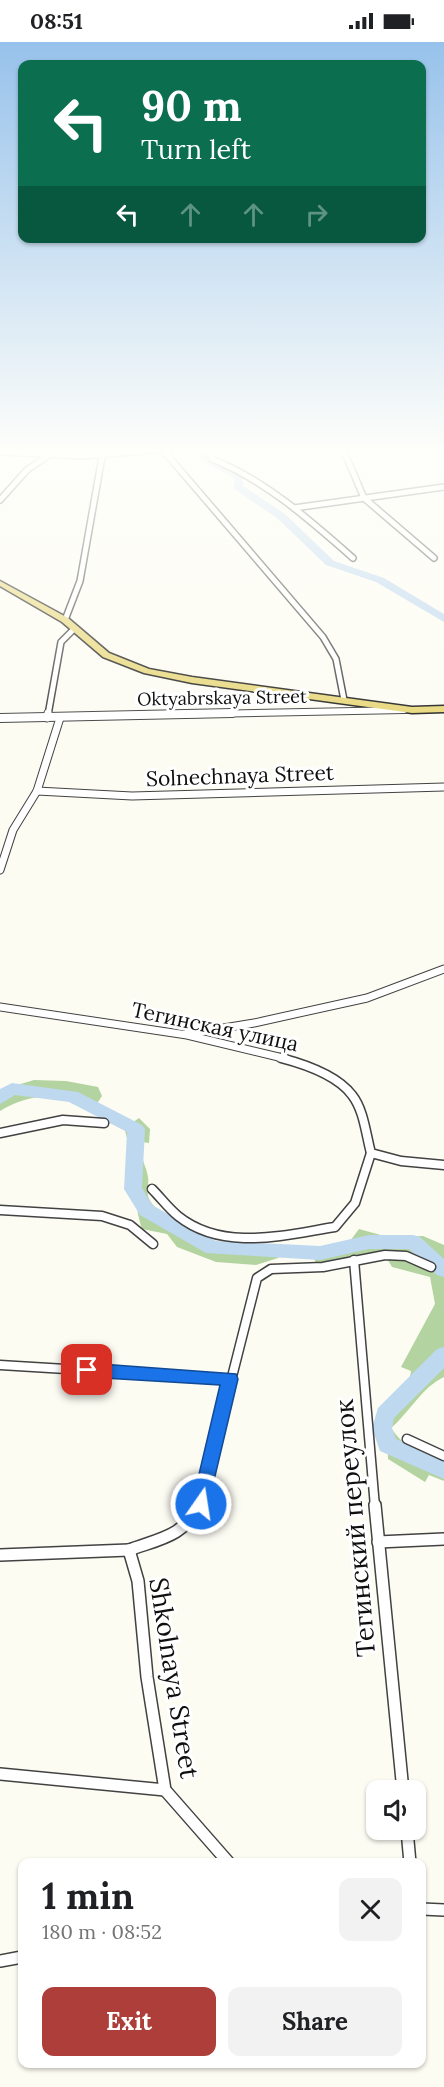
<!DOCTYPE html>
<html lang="en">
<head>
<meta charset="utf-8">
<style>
  body { margin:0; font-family:Lora,serif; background:#f2f2f2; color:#202124; height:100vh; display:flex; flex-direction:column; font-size:22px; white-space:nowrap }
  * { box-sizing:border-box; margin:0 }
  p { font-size:20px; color:#757577 }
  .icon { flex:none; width:33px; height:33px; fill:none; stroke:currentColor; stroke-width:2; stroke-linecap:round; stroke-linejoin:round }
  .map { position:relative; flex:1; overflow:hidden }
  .side { position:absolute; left:18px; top:1816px; width:408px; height:210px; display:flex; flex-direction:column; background:#fff; border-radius:12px; box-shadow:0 2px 4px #0004 }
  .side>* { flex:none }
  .hud { position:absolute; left:18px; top:18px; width:408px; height:183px; border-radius:12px; box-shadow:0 2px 4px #0004; background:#0b6e4f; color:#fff; overflow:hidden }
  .fabs { position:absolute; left:366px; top:1738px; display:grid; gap:12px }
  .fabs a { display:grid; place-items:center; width:60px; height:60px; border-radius:12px; background:#fff; box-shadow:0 2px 4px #0004; font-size:30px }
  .pin { position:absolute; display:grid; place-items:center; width:51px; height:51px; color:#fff; margin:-26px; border-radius:12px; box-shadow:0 3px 9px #0006 }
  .me { position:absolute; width:66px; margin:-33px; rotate:13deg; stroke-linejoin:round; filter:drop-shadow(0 0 4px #0008) }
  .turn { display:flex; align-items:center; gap:21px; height:126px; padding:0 24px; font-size:27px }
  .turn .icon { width:78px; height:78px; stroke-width:2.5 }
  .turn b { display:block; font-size:42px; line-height:51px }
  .lanes { display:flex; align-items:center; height:57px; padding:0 24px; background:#0003; justify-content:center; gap:30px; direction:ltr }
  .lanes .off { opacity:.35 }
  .round { display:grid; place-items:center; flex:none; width:63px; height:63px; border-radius:12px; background:#f2f2f2 }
  .overview { display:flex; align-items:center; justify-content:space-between; height:102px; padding:0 24px }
  h1 { font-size:36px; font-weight:700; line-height:45px }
  .cta { display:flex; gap:12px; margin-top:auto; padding:12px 24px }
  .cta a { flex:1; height:69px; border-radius:12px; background:#ad3e39; color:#fff; font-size:24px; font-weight:700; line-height:69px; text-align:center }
  .cta a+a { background:#f2f2f2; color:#202124 }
  .status { display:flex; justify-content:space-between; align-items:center; height:42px; padding:0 30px; background:#fff; direction:ltr }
  .status svg { height:16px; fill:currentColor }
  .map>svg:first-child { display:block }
</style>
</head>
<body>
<div class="status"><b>08:51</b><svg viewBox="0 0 49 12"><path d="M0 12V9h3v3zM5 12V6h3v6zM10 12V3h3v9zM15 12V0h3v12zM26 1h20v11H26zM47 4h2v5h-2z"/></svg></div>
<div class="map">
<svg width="444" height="2045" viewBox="0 0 444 2045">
  <rect width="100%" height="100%" fill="#fdfcf3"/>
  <!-- forest -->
  <g fill="#b3d3a1">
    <path d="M34 1038 66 1039 98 1045 102 1054 98 1060 89 1066C77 1064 66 1057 56 1055 35 1053 17 1059 0 1069V1051L7 1046Z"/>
    <path d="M139 1076 150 1087 149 1101 142 1100C138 1113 146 1122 148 1135 149 1141 147 1148 148 1154 150 1162 160 1170 166 1175 198 1200 241 1211 281 1202L286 1206 278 1216 256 1223 216 1220 177 1205 167 1192 142 1187C133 1158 137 1145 135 1116 134 1105 125 1098 125 1086Z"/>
    <path d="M359 1187 388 1195 423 1194 444 1203V1335C421 1346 410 1370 391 1386 404 1405 421 1415 444 1420V1439L429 1433 425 1440 388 1417 387 1390 390 1386 378 1377V1370C391 1363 410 1344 411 1329L401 1325 435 1262 430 1235 392 1225 385 1213 316 1222 314 1215 324 1205 350 1199Z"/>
  </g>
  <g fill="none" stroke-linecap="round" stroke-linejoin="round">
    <!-- river -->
    <g fill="#bed8ef" fill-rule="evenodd">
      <polygon points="195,407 205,407 202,411 243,433 243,444 285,472 334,519 384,536 444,572 444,580 376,540 326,523 277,476 234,447 234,436 194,414"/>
      <polygon points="12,1041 78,1050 142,1083 145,1087 142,1146 152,1163 216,1199 320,1204 369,1193 413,1193 420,1195 444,1217 444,1235 437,1233 409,1207 369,1207 320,1218 206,1211 140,1173 124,1147 127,1090 69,1060 15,1053 0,1062 0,1047"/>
      <polygon points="444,1305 444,1326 394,1376 392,1386 396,1397 444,1418 444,1437 380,1409 372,1386 378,1366 437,1307"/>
    </g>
    <defs>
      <g id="minor-far3">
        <path d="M209 407 212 417C265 438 311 479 353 516"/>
        <polyline points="343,407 364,456 434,516"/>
        <polyline points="163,408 323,595 336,617 344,658"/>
        <polyline points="0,410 83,414 166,407"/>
        <polyline points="0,458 27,428 58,407"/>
        <polyline points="294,466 444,445"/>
        <polyline points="65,578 80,539 102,415"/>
        <polyline points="48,673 61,600 74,587"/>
      </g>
      <g id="minor-far2">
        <polyline points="47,676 48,671"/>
        <polyline points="37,749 132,754 444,745"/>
        <polyline points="0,828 13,788 37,749 60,676"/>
        <polyline points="0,965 187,993 287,1017"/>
        <polyline points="187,992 254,981 367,956 444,927"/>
      </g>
      <g id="minor-far1">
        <path d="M281 1016C304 1022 337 1033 352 1053 364 1068 366 1093 371 1111L401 1119 444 1123"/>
        <polyline points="0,1091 63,1078 104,1081"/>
        <path d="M152 1147C161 1156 168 1166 178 1174 223 1210 284 1193 335 1185L355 1161 371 1111"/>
        <polyline points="0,1168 102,1174 130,1183 153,1202"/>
        <polyline points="354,1218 375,1465"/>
        <polyline points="0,1323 230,1337"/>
        <polyline points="407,1397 444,1414"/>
        <polyline points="199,1465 257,1236 271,1227 323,1225 385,1213 406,1214 431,1225"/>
      </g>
      <g id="minor">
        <path d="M200 1463C182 1495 162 1496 129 1508L138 1539 147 1635 165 1748 229 1821"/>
        <polyline points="375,1463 403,1749"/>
        <polyline points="378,1500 444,1497"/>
        <polyline points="0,1513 129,1508"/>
        <polyline points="0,1732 165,1748"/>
        <polyline points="407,1788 410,1821"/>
        <polyline points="422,1867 444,1868"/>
        <polyline points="0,1919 22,1915"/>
      </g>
      <g id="tertiary-far1">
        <polyline points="255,647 271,656"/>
        <polyline points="156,673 404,668"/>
      </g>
      <polyline id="tertiary" points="0,676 232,671"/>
      <polygon id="primary" points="0,539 68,576 109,611 149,627 192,635 412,665 444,664 444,670 412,671 192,641 144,631 103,615 62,580 0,544"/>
    </defs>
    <!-- minor-far3 casing -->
    <use href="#minor-far3" stroke="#424242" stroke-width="8"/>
    <!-- minor-far2 casing -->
    <use href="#minor-far2" stroke="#424242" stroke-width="9"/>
    <!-- minor-far1 casing -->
    <use href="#minor-far1" stroke="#424242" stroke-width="11"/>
    <!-- minor casing -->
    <use href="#minor" stroke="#424242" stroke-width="14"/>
    <!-- tertiary-far1 casing -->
    <use href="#tertiary-far1" stroke="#424242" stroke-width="8"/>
    <!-- tertiary casing -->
    <use href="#tertiary" stroke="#424242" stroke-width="10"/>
    <!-- primary casing -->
    <use href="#primary" stroke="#202020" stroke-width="3"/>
    <!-- minor-far3 -->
    <use href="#minor-far3" stroke="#fff" stroke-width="5"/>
    <!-- minor-far2 -->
    <use href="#minor-far2" stroke="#fff" stroke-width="7"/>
    <!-- minor-far1 -->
    <use href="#minor-far1" stroke="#fff" stroke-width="8"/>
    <!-- minor -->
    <use href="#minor" stroke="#fff" stroke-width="11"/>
    <!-- tertiary-far1 -->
    <use href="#tertiary-far1" stroke="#fff" stroke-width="6"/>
    <!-- tertiary -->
    <use href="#tertiary" stroke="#fff" stroke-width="8"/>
    <!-- primary -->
    <use href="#primary" fill="#e7d779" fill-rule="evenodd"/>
  </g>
  <!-- sky -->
  <linearGradient id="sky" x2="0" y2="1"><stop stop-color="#97c2eb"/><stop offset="0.59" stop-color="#fefefa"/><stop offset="1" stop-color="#fefefa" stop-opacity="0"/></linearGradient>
  <rect width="444" height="693" fill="url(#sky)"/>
  <!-- route -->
  <polygon fill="#1a73e8" stroke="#114b97" stroke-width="1.5" points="87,1321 236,1332 238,1337 207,1468 201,1470 195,1468 192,1462 220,1343 87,1335 81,1333 78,1328 81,1323"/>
  <g text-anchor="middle" stroke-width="6" stroke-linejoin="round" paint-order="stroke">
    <!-- far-street labels -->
    <g font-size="18" fill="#0f0f0f" stroke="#fff">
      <text transform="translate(222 656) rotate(-1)" y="6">Oktyabrskaya Street</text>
    </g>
    <!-- street labels -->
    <g font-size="21" fill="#0f0f0f" stroke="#fff">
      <text transform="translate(240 734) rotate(-2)" y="7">Solnechnaya Street</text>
      <text transform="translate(215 985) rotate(12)" y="7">Тегинская улица</text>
    </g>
    <!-- near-street labels -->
    <g font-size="26" fill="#0f0f0f" stroke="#fff">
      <text transform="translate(355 1486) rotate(-95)" y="9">Тегинский переулок</text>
      <text transform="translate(174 1636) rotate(81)" y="9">Shkolnaya Street</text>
    </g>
  </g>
</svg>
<div class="fabs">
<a><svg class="icon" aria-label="sound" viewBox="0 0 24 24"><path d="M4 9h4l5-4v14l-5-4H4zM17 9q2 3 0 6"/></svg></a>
</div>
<div class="pin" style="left:87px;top:1328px;background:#d93025"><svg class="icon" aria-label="arrive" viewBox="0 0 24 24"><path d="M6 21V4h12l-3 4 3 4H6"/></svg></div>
<svg class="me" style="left:201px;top:1462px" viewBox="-20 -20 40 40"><circle r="17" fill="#1a73e8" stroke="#fff" stroke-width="3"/><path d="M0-11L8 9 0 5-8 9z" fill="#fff"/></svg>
<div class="hud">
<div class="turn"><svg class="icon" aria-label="left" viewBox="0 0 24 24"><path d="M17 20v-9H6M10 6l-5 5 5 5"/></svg><div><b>90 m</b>Turn left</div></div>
<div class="lanes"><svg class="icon" aria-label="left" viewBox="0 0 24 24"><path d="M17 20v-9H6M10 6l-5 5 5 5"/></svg><svg class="icon off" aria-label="ahead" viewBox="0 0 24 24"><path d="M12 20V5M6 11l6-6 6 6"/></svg><svg class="icon off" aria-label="ahead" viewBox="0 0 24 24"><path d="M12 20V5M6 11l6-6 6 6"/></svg><svg class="icon off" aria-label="right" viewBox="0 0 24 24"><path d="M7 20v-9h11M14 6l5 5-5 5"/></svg></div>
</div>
<section class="side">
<div class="overview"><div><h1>1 min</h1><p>180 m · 08:52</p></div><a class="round"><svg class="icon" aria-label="close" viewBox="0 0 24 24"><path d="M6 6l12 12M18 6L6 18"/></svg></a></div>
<div class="cta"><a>Exit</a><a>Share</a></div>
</section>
</div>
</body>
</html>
